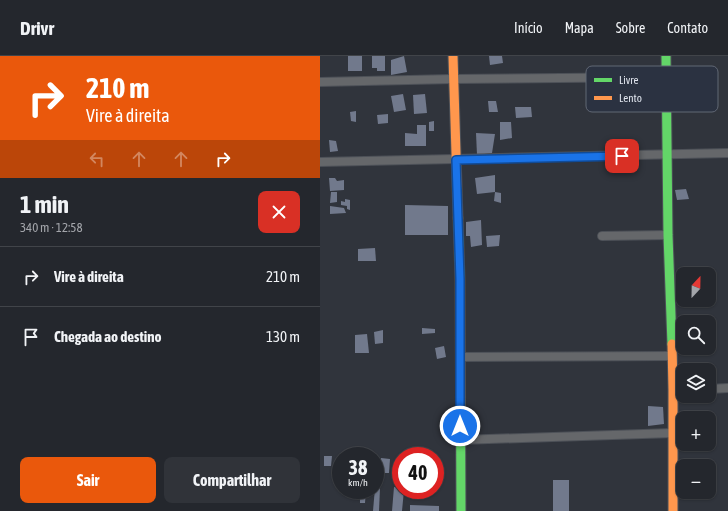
<!DOCTYPE html>
<html lang="pt">
<head>
<meta charset="utf-8">
<style>
  body { margin:0; font-family:"Asap Condensed",sans-serif; background:#303339; color:#f1f3f6; height:100vh; display:flex; flex-direction:column; font-size:15px; white-space:nowrap }
  * { box-sizing:border-box; margin:0 }
  p { font-size:13px; color:#a3a5aa }
  .icon { flex:none; width:22px; height:22px; fill:none; stroke:currentColor; stroke-width:2; stroke-linecap:round; stroke-linejoin:round }
  .map { position:relative; flex:1; overflow:hidden }
  .drawer { display:flex; flex-direction:column; background:#24272d; width:320px }
  .drawer>* { flex:none }
  .guide { background:#ea580c; color:#fff; overflow:hidden }
  .needle { width:26px; rotate:22deg }
  .buttons { position:absolute; left:356px; top:211px; display:grid; gap:8px }
  .buttons a { display:grid; place-items:center; width:40px; height:40px; border-radius:8px; background:#24272d; box-shadow:0 1px 3px #0004,0 0 0 1px #414449; font-size:20px }
  .speed { position:absolute; left:12px; top:391px; display:flex; gap:8px; font-size:20px; font-weight:700; text-align:center }
  .speed>* { display:grid; place-content:center; width:52px; height:52px; border-radius:50%; background:#24272d; box-shadow:0 1px 3px #0004,0 0 0 1px #414449; line-height:1 }
  .speed small { font-size:10px; font-weight:400 }
  .speed .limit { border:6px solid #d22; background:#fff; color:#111 }
  .pin { position:absolute; display:grid; place-items:center; width:34px; height:34px; color:#fff; margin:-17px; border-radius:8px; box-shadow:0 2px 6px #0006 }
  .me { position:absolute; width:44px; margin:-22px; rotate:0deg; stroke-linejoin:round; filter:drop-shadow(0 0 3px #0008) }
  .turn { display:flex; align-items:center; gap:14px; height:84px; padding:0 20px; font-size:18px }
  .turn .icon { width:52px; height:52px; stroke-width:2.5 }
  .turn b { display:block; font-size:28px; line-height:34px }
  .lanes { display:flex; align-items:center; height:38px; padding:0 20px; background:#0003; justify-content:center; gap:20px; direction:ltr }
  .lanes .off { opacity:.35 }
  .round { display:grid; place-items:center; flex:none; width:42px; height:42px; border-radius:8px; background:#303339 }
  .headline { display:flex; align-items:center; justify-content:space-between; height:68px; padding:0 20px }
  h1 { font-size:24px; font-weight:700; line-height:30px }
  .cta { display:flex; gap:8px; margin-top:auto; padding:8px 20px }
  .cta a { flex:1; height:46px; border-radius:8px; background:#ea580c; color:#fff; font-size:16px; font-weight:700; line-height:46px; text-align:center }
  .cta a+a { background:#303339; color:#f1f3f6 }
  ul { padding:0; list-style:none }
  li { display:flex; align-items:center; gap:12px; height:60px; padding:0 20px; border-top:1px solid #414449 }
  li div { flex:1 }
  li b { display:block; font-size:15px }
  li em { font-style:normal }
  header { display:flex; align-items:center; gap:24px; box-sizing:border-box; height:56px; padding:0 20px; background:#24272d; border-bottom:1px solid #414449 }
  header strong { font-size:19px }
  nav { display:flex; gap:22px; margin-inline-start:auto; font-size:14px }
  main { display:flex; flex:1; min-height:0 }
  .map>svg:first-child { display:block }
</style>
</head>
<body>
<header>
<strong>Drivr</strong>
<nav><a>Início</a><a>Mapa</a><a>Sobre</a><a>Contato</a></nav>
</header>
<main>
<section class="drawer">
<div class="guide">
<div class="turn"><svg class="icon" aria-label="right" viewBox="0 0 24 24"><path d="M7 20v-9h11M14 6l5 5-5 5"/></svg><div><b>210 m</b>Vire à direita</div></div>
<div class="lanes"><svg class="icon off" aria-label="left" viewBox="0 0 24 24"><path d="M17 20v-9H6M10 6l-5 5 5 5"/></svg><svg class="icon off" aria-label="ahead" viewBox="0 0 24 24"><path d="M12 20V5M6 11l6-6 6 6"/></svg><svg class="icon off" aria-label="ahead" viewBox="0 0 24 24"><path d="M12 20V5M6 11l6-6 6 6"/></svg><svg class="icon" aria-label="right" viewBox="0 0 24 24"><path d="M7 20v-9h11M14 6l5 5-5 5"/></svg></div>
</div>
<div class="headline"><div><h1>1 min</h1><p>340 m · 12:58</p></div><a class="round" style="background:#d93025;color:#fff"><svg class="icon" aria-label="close" viewBox="0 0 24 24"><path d="M6 6l12 12M18 6L6 18"/></svg></a></div>
<ul>
<li><svg class="icon" aria-label="right" viewBox="0 0 24 24"><path d="M7 20v-9h11M14 6l5 5-5 5"/></svg><div><b>Vire à direita</b></div><em>210 m</em></li>
<li><svg class="icon" aria-label="arrive" viewBox="0 0 24 24"><path d="M6 21V4h12l-3 4 3 4H6"/></svg><div><b>Chegada ao destino</b></div><em>130 m</em></li>
</ul>
<div class="cta"><a>Sair</a><a>Compartilhar</a></div>
</section>
<div class="map">
<svg width="408" height="455" viewBox="0 0 408 455">
  <rect width="100%" height="100%" fill="#30343c"/>
  <!-- building -->
  <g fill="#71798c">
    <rect x="28" y="0" width="14" height="15"/>
    <polygon points="52,0 65,0 65,15 57,15 57,12 52,12"/>
    <polygon points="84,0 87,16 71,19 71,4"/>
    <polygon points="169,0 182,0 183,7 170,9"/>
    <polygon points="83,38 86,54 74,56 71,40"/>
    <polygon points="105,38 107,57 94,58 93,39"/>
    <polygon points="168,45 176,45 178,56 169,56"/>
    <polygon points="195,51 211,51 212,61 196,62"/>
    <polygon points="36,55 36,66 31,65 30,56"/>
    <polygon points="68,58 68,67 58,68 57,59"/>
    <polygon points="114,65 114,75 109,75 109,66"/>
    <polygon points="180,66 191,66 192,82 180,84"/>
    <polygon points="97,69 106,69 106,90 85,90 85,77 97,78"/>
    <polygon points="156,77 175,78 172,97 157,99"/>
    <polygon points="9,84 16,85 18,95 10,96"/>
    <polygon points="175,119 175,136 181,137 181,147 174,145 175,136 157,138 155,122"/>
    <polygon points="9,122 15,122 17,125 24,124 24,134 10,135"/>
    <polygon points="366,133 369,143 357,144 355,134"/>
    <polygon points="11,136 17,136 17,146 10,147"/>
    <polygon points="25,143 30,144 30,154 27,153 27,150 21,149 21,145 25,146"/>
    <polygon points="85,149 128,150 128,179 85,179"/>
    <polygon points="10,150 24,152 26,157 10,158"/>
    <polygon points="161,164 162,189 151,191 150,180 146,180 146,166"/>
    <polygon points="180,179 179,190 167,191 166,180"/>
    <polygon points="55,192 56,205 38,205 38,193"/>
    <polygon points="102,272 115,273 115,277 102,278"/>
    <polygon points="63,274 63,287 55,288 54,276"/>
    <polygon points="47,278 49,297 35,297 35,279"/>
    <polygon points="124,290 126,301 117,303 115,292"/>
    <polygon points="328,350 343,351 344,368 328,370"/>
    <polygon points="4,400 12,400 11,410 4,410"/>
    <polygon points="61,402 70,403 69,417 60,417"/>
    <rect x="233" y="424" width="16" height="31"/>
    <polygon points="74,431 81,432 81,434 84,434 82,455 72,455"/>
    <polygon points="55,432 60,432 59,455 53,455"/>
    <polygon points="40,434 46,434 45,447 40,447"/>
    <polygon points="90,449 119,450 119,455 90,455"/>
  </g>
  <g fill="none" stroke-linecap="round" stroke-linejoin="round">
    <defs>
      <g id="street">
        <polyline points="0,26 133,23 346,21"/>
        <polyline points="0,106 408,97"/>
        <polyline points="282,180 348,179"/>
        <polyline points="140,301 352,300"/>
        <polyline points="389,333 408,332"/>
        <polyline points="353,334 363,334"/>
        <polyline points="140,384 353,377"/>
      </g>
      <g id="fast">
        <polyline points="346,0 348,179 352,288"/>
        <polyline points="138,162 140,223 141,455"/>
      </g>
      <g id="slow">
        <polyline points="133,0 138,162"/>
        <polyline points="352,288 353,334 353,455"/>
      </g>
    </defs>
    <!-- street casing -->
    <use href="#street" stroke="#4d5158" stroke-width="10"/>
    <!-- fast casing -->
    <use href="#fast" stroke="#4d5158" stroke-width="11"/>
    <!-- slow casing -->
    <use href="#slow" stroke="#4d5158" stroke-width="11"/>
    <!-- street -->
    <use href="#street" stroke="#65676a" stroke-width="8"/>
    <!-- fast -->
    <use href="#fast" stroke="#63d668" stroke-width="9"/>
    <!-- slow -->
    <use href="#slow" stroke="#ff974d" stroke-width="9"/>
  </g>
  <g fill="none" stroke-linecap="round" stroke-linejoin="round">
    <defs>
      <polyline id="route" points="140,370 140,223 136,104 302,100"/>
    </defs>
    <!-- route casing -->
    <use href="#route" stroke="#114b97" stroke-width="10"/>
    <!-- route -->
    <use href="#route" stroke="#1a73e8" stroke-width="7"/>
  </g>
  <!-- legend -->
  <rect x="266" y="10" width="132" height="46" rx="6" fill="#2b3241" stroke="#616875" stroke-width="1"/>
  <rect x="274" y="22" width="18" height="4" fill="#63d668"/>
  <rect x="274" y="40" width="18" height="4" fill="#ff974d"/>
  <g font-size="11" fill="#e0e5ee">
    <text x="299" y="28">Livre</text>
    <text x="299" y="46">Lento</text>
  </g>
</svg>
<div class="buttons">
<a><svg class="needle" viewBox="-14 -14 28 28"><path d="M0-13l5 13h-10z" fill="#e53935"/><path d="M0 13l5-13h-10z" fill="#a3a5aa"/></svg></a>
<a><svg class="icon" aria-label="search" viewBox="0 0 24 24"><circle cx="10" cy="10" r="6"/><path d="M15 15l6 6"/></svg></a>
<a><svg class="icon" aria-label="layers" viewBox="0 0 24 24"><path d="M12 4l9 5-9 5-9-5zM3 14l9 5 9-5"/></svg></a>
<a>+</a>
<a>−</a>
</div>
<div class="speed"><div>38<small>km/h</small></div><div class="limit">40</div></div>
<div class="pin" style="left:302px;top:100px;background:#d93025"><svg class="icon" aria-label="arrive" viewBox="0 0 24 24"><path d="M6 21V4h12l-3 4 3 4H6"/></svg></div>
<svg class="me" style="left:140px;top:370px" viewBox="-20 -20 40 40"><circle r="17" fill="#1a73e8" stroke="#fff" stroke-width="3"/><path d="M0-11L8 9 0 5-8 9z" fill="#fff"/></svg>
</div>
</main>
</body>
</html>
